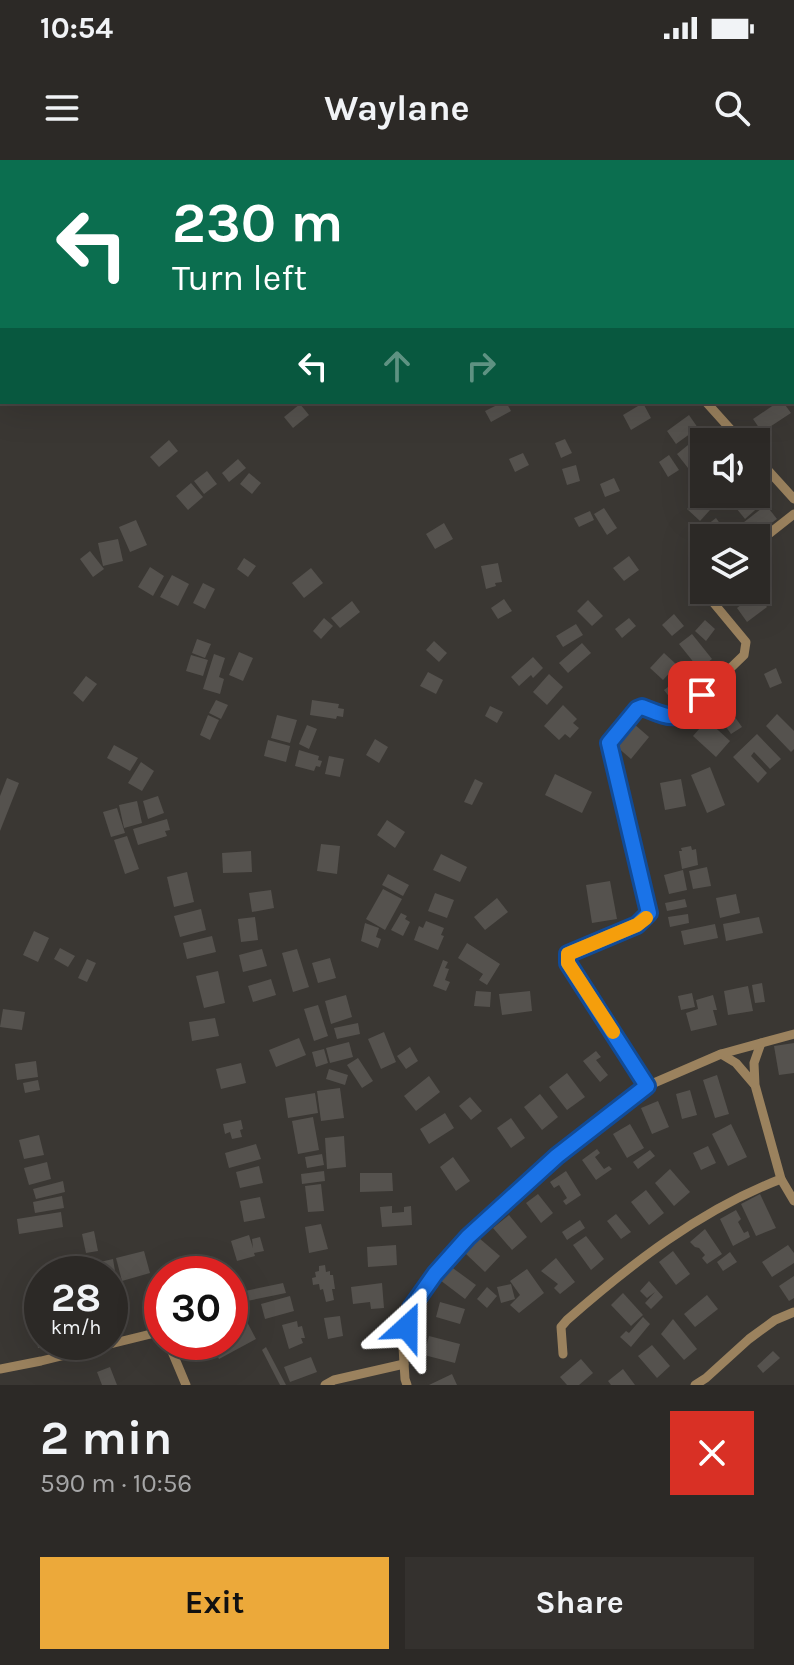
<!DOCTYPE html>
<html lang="en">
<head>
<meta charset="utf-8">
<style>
  body { margin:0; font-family:Karla,sans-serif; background:#34312e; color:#f1f3f6; height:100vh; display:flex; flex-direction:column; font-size:30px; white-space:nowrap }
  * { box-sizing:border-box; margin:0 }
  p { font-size:26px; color:#a6a6a7 }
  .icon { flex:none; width:44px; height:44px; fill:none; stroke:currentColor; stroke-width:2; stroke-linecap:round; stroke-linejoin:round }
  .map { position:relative; height:1225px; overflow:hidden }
  .side { display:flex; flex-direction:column; background:#2c2926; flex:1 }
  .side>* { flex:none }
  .top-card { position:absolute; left:0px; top:0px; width:794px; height:244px; box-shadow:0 8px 32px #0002,0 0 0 2px #484543; background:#0b6e4f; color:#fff; overflow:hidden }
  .tools { position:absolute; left:690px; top:268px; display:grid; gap:16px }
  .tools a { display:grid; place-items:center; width:80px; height:80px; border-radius:0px; background:#2c2926; box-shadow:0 8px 32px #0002,0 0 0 2px #484543; font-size:40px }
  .speed { position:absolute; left:24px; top:1096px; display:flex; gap:16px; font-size:40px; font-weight:700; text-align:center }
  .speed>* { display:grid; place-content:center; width:104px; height:104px; border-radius:50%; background:#2c2926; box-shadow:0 8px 32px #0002,0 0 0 2px #484543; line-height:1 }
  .speed small { font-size:20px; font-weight:400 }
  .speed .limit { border:12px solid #d22; background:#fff; color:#111 }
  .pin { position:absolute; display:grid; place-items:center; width:68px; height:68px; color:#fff; margin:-34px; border-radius:16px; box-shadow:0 4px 12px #0006 }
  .me { position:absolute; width:88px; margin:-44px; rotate:24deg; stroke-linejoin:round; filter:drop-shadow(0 0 6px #0008) }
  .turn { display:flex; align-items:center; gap:28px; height:168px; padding:0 40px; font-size:36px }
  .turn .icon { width:104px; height:104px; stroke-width:2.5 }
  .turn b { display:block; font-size:56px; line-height:68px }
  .lanes { display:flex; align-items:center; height:76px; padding:0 40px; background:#0003; justify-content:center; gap:40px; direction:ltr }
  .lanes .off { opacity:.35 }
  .round { display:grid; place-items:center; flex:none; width:84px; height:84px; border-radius:0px; background:#34312e }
  .summary { display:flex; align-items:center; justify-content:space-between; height:136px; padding:0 40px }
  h1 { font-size:48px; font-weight:700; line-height:60px }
  .button { display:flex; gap:16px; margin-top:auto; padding:16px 40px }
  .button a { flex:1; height:92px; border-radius:0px; background:#eca93a; color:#111; font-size:32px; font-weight:700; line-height:92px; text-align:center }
  .button a+a { background:#34312e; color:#f1f3f6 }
  .status { display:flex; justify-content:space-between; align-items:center; height:56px; padding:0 40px; background:#2c2926; direction:ltr }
  .status svg { height:22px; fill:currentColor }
  header { display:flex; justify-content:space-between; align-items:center; height:104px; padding:0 40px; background:#2c2926; font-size:36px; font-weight:700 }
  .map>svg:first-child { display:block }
</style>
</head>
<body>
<div class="status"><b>10:54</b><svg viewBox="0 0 49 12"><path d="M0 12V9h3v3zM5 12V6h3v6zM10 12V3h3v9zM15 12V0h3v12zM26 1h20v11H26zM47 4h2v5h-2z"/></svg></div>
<header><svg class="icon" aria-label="menu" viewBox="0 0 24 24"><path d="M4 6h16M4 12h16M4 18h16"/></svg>Waylane<svg class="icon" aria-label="search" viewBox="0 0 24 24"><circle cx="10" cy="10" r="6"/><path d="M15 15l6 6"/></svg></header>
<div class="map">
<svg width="794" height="1225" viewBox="0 0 794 1225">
  <rect width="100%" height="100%" fill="#3a3733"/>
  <!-- building -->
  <g fill="#55524e">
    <polygon points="503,242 506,242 511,251 491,262 485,251"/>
    <polygon points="778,242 783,242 791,253 762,272 753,259"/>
    <polygon points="643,243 651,258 631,270 623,255"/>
    <polygon points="300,244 309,255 293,268 284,257"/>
    <polygon points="689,255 698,268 676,284 667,271"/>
    <polygon points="565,279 572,293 561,298 555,283"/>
    <polygon points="169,280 178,291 159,307 150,297"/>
    <polygon points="688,285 691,289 695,285 699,291 696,293 700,298 688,308 677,294"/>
    <polygon points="523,293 529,305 515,312 509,299"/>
    <polygon points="669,295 679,310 668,317 659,302"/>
    <polygon points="238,299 246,308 229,322 222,313"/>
    <polygon points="576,305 580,321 567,325 562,309"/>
    <polygon points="207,311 217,324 204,334 194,321"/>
    <polygon points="249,313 261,323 252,334 240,324"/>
    <polygon points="614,318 620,331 605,337 600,324"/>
    <polygon points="191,323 203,337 188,350 176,336"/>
    <polygon points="742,334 755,334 763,343 745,359 732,343"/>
    <polygon points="697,339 710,350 700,361 687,349"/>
    <polygon points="766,345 777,359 751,378 748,378 739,366"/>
    <polygon points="604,348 617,368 607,375 594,354"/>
    <polygon points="590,351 594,360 579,367 574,358"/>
    <polygon points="716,358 726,372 717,378 710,378 703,368"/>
    <polygon points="136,360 147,385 130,392 119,367"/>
    <polygon points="444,363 453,379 435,389 426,374"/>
    <polygon points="118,379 123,401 103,406 98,383"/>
    <polygon points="90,391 104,409 93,417 80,399"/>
    <polygon points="629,396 639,410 624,421 613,408"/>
    <polygon points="244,398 256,406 248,417 237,409"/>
    <polygon points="498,403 502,422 495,423 496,426 486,429 481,406"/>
    <polygon points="150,407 164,416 153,436 138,427"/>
    <polygon points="311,408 323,423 304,438 292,423"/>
    <polygon points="172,415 189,424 178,446 160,437"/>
    <polygon points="203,423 215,429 205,449 193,443"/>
    <polygon points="756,433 767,447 747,462 737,448"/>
    <polygon points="504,439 512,451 498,459 491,448"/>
    <polygon points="588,440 603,456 592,466 577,451"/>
    <polygon points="352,441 360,452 340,468 331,458"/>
    <polygon points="674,454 684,466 672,476 662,465"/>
    <polygon points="324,458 333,466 321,479 313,471"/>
    <polygon points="629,458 636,466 622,478 615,469"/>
    <polygon points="705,460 715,469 706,481 695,471"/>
    <polygon points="576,464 583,475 563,487 556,476"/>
    <polygon points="692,474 712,499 699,509 679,484"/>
    <polygon points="197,479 211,484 205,498 192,493"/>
    <polygon points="434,481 447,493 439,502 426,490"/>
    <polygon points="582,483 591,493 568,513 559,503"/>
    <polygon points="239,492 253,498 243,521 229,515"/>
    <polygon points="664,493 677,505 663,520 650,508"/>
    <polygon points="214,494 225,498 219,517 224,519 220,534 203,529"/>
    <polygon points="191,495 208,500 203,516 186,511"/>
    <polygon points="533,497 543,508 533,518 531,515 519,526 511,517"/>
    <polygon points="776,508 782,523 770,528 764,514"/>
    <polygon points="428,512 443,520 436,534 420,526"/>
    <polygon points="549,514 563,527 547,545 533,532"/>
    <polygon points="86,516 97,524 83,542 73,533"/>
    <polygon points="679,519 688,532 674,543 664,530"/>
    <polygon points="216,540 228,545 221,559 209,553"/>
    <polygon points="312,540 339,544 338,548 344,549 343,557 337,556 336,559 310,555"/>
    <polygon points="563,545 577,559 573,563 579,568 570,578 565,574 559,580 544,566"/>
    <polygon points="490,546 503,552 497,563 485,556"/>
    <polygon points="727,546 742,567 731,574 717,554"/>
    <polygon points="777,554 794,571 794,589 791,592 766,566"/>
    <polygon points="208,555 219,560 210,580 200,575"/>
    <polygon points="277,555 297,560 290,583 271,578"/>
    <polygon points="707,560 730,581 716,597 693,576"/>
    <polygon points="634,564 649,577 631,599 616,586"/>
    <polygon points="307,565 317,569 309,589 299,584"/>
    <polygon points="757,574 781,599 770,609 754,592 751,596 767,613 758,623 733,597"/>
    <polygon points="375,579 388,587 379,603 366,595"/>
    <polygon points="268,580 290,586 286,602 264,596"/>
    <polygon points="114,585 138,598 130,611 107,598"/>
    <polygon points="299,590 319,596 318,600 322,601 320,607 316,606 314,611 295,606"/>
    <polygon points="329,596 344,599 340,617 325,614"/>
    <polygon points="141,602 154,611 142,631 128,623"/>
    <polygon points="710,607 725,645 707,653 691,615"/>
    <polygon points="555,614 592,632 582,653 545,635"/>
    <polygon points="7,618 19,623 0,671 0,636"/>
    <polygon points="475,619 483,623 472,645 464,642"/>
    <polygon points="681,619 686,646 665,650 660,623"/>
    <polygon points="158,636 164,653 148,659 143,641"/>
    <polygon points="137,641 142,663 124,668 119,645"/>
    <polygon points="117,648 125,673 111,677 103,652"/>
    <polygon points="167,659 170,670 165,671 167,676 138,685 133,669"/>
    <polygon points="387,660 405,672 395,688 377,675"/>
    <polygon points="127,676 139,709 125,714 114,680"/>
    <polygon points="321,684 340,686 337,714 317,711"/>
    <polygon points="691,686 692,690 696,689 698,705 682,709 679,691 682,691 681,688"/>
    <polygon points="251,691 252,712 223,713 222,693"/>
    <polygon points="441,694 467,707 460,722 433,710"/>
    <polygon points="707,707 711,726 693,729 689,711"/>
    <polygon points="683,710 687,730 669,734 664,715"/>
    <polygon points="187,712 194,742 174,747 167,717"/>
    <polygon points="388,714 409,725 403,736 382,725"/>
    <polygon points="610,721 617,759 592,763 586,725"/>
    <polygon points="383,729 402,739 385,770 366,759"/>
    <polygon points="271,730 274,748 252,752 249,733"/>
    <polygon points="435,733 454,740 447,758 428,751"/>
    <polygon points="736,734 740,753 720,758 716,738"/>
    <polygon points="497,738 508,752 485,770 474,757"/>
    <polygon points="685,739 687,747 667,751 665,743"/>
    <polygon points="201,749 206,770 180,777 174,756"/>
    <polygon points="401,753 407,756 405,759 410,762 403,776 391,770"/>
    <polygon points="688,754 689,763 670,767 668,757"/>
    <polygon points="255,757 258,780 241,782 238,759"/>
    <polygon points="759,757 763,773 726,781 723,764"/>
    <polygon points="426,761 444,768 441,775 444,776 438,790 414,780 419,766 423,768"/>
    <polygon points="365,763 379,768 376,777 381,779 378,788 361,781"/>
    <polygon points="715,764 718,778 684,785 681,771"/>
    <polygon points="34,771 49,778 38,802 23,795"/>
    <polygon points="212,776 216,792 187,799 183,783"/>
    <polygon points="467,783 500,804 487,825 479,820 483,814 458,798"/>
    <polygon points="60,788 75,796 68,807 54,799"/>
    <polygon points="262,789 267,806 243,812 239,795"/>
    <polygon points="297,789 309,827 293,832 282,793"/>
    <polygon points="330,798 336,818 318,823 312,803"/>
    <polygon points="87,799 96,803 87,822 78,818"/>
    <polygon points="443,800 448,802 445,808 449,809 445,820 450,822 446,831 433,826"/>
    <polygon points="218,811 225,843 204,848 196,816"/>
    <polygon points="271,819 276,835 253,842 248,826"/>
    <polygon points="762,823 765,842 755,843 752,825"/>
    <polygon points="748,826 753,851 728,855 724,831"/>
    <polygon points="476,831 491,832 490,847 474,846"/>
    <polygon points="530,831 532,851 502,855 499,834"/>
    <polygon points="692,833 695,847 681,850 678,836"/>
    <polygon points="346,835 352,857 331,864 325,841"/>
    <polygon points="713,835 717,850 713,850 717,865 691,871 686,853 698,849 696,840"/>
    <polygon points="318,845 328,876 314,881 304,849"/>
    <polygon points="3,849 25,852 22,870 0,867"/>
    <polygon points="215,858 219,876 192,881 189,862"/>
    <polygon points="358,863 360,874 337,879 334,868"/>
    <polygon points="384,872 396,902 381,909 368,879"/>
    <polygon points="299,878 306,895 276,907 269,890"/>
    <polygon points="349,882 353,897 330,903 326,888"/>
    <polygon points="794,883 794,913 779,915 774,886"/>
    <polygon points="410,887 418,901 406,909 397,896"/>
    <polygon points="324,889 328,903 316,907 312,892"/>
    <polygon points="596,891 601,897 596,900 608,915 600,922 583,901"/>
    <polygon points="358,898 373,921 362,928 347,905"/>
    <polygon points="36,901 38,917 17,920 15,904"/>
    <polygon points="241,903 246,923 221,929 216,909"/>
    <polygon points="329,909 348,915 345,925 326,919"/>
    <polygon points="567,913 585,937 567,950 549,927"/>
    <polygon points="717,915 729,954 715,958 703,920"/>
    <polygon points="429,916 440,932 416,951 404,936"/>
    <polygon points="38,920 40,930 25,933 23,923"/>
    <polygon points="340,928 344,958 321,961 317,931"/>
    <polygon points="690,930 697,955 682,959 676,934"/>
    <polygon points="315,933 318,953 288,958 285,938"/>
    <polygon points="540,934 558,957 542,970 524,947"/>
    <polygon points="470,937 482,951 471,960 459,946"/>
    <polygon points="658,941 669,967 652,974 641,948"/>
    <polygon points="445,953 454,968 429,984 420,969"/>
    <polygon points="313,957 319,990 298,994 292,961"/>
    <polygon points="511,958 525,978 511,988 497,968"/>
    <polygon points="241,960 243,969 240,970 242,977 232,979 230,972 225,974 223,964"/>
    <polygon points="630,964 644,988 627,998 613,974"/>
    <polygon points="731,964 747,997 728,1006 712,974"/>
    <polygon points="39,975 44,995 24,999 19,980"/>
    <polygon points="344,976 346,1007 327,1009 325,978"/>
    <polygon points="256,984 261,999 229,1008 225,993"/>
    <polygon points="708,986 716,1003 701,1010 693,993"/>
    <polygon points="597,989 600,993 595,997 604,1009 609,1006 612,1009 596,1020 582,1000"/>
    <polygon points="650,990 655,996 638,1009 633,1002"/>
    <polygon points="322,994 324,1005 307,1008 305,997"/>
    <polygon points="453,997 470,1021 456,1031 440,1007"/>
    <polygon points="47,1002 51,1019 29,1025 24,1008"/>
    <polygon points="259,1006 263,1023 240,1028 236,1012"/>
    <polygon points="670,1009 690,1032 674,1046 655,1023"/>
    <polygon points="324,1011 325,1021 302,1024 301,1014"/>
    <polygon points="566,1011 581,1035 566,1045 563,1041 567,1038 559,1025 554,1028 550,1022"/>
    <polygon points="360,1013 392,1013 393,1031 360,1032"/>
    <polygon points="63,1021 65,1032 36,1039 33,1029"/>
    <polygon points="321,1024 324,1051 308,1052 305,1026"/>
    <polygon points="646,1030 664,1053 649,1065 631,1042"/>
    <polygon points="538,1034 553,1053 541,1063 526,1043"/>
    <polygon points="760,1034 776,1068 756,1076 741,1044"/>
    <polygon points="62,1036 64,1048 35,1053 33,1042"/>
    <polygon points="260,1037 265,1058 244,1062 240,1041"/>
    <polygon points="392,1046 392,1053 404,1052 404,1047 411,1046 412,1065 382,1067 380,1047"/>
    <polygon points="736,1050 741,1059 738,1062 744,1073 748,1071 750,1077 733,1086 720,1059"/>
    <polygon points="61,1052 63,1067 19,1074 17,1059"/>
    <polygon points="616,1054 631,1072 621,1079 607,1061"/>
    <polygon points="509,1055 527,1077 512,1090 493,1068"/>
    <polygon points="580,1060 585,1068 567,1080 562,1072"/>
    <polygon points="321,1064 328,1089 309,1093 305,1067"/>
    <polygon points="705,1069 722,1094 707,1104 702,1098 705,1095 699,1088 695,1087 690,1082"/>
    <polygon points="94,1071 98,1091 86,1093 82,1074"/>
    <polygon points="249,1075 253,1088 252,1079 260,1077 264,1091 254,1093 255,1096 237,1101 231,1081"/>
    <polygon points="586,1076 604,1099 591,1110 573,1085"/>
    <polygon points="479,1078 500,1096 485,1112 465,1093"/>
    <polygon points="396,1085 397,1105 368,1107 367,1087"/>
    <polygon points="788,1085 794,1093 794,1103 772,1117 762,1102"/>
    <polygon points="144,1091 150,1113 122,1121 116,1098"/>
    <polygon points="673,1091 690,1114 676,1125 659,1102"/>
    <polygon points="730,1092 737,1102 723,1111 717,1102"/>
    <polygon points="556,1098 575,1122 560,1134 554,1128 558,1124 541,1111"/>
    <polygon points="113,1099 117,1123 110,1124 110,1114 102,1114 100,1102"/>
    <polygon points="209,1102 212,1114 195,1114 193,1106"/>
    <polygon points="325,1105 326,1112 330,1111 330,1115 333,1115 335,1129 332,1129 334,1140 326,1142 323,1129 320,1130 319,1124 313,1125 312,1118 316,1117 315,1112 319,1111 319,1106"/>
    <polygon points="450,1106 476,1125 465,1139 440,1120"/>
    <polygon points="527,1109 544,1133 519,1153 510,1145 520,1135 510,1121"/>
    <polygon points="794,1116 794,1138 789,1141 779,1126"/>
    <polygon points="649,1121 663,1137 651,1149 645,1143 655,1132 647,1138 640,1131"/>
    <polygon points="283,1123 286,1133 247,1141 245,1131"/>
    <polygon points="382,1123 384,1148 371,1149 370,1142 353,1144 351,1127"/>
    <polygon points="511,1124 515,1139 501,1143 497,1127"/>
    <polygon points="487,1127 497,1136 487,1148 477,1139"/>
    <polygon points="623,1133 643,1155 631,1166 611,1145"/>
    <polygon points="707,1135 718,1149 695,1167 684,1154"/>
    <polygon points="290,1136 294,1151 265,1159 261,1144"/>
    <polygon points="440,1142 465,1149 460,1164 436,1157"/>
    <polygon points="42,1145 42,1161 33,1163 30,1147"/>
    <polygon points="340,1156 343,1176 328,1179 324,1158"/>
    <polygon points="643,1157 650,1164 631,1187 620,1177 626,1171 629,1173"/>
    <polygon points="673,1159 697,1189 684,1200 661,1174"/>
    <polygon points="246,1160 256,1179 219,1199 210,1182 230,1182 230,1169"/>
    <polygon points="297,1161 298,1167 302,1166 305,1178 301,1178 303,1183 289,1189 282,1165"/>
    <polygon points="42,1169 42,1182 72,1182 72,1184 38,1188 35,1170"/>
    <polygon points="429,1176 460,1184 455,1203 424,1195"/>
    <polygon points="652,1185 670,1206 657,1218 638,1196"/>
    <polygon points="266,1187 286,1225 280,1225 262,1190"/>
    <polygon points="773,1191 780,1198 763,1213 757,1206"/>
    <polygon points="311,1197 317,1212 290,1222 284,1207"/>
    <polygon points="581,1199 593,1213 579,1225 567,1225 560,1217"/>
    <polygon points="110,1207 117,1225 102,1225 97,1212"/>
    <polygon points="623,1209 635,1225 611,1225 608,1221"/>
    <polygon points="452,1214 457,1225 429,1225"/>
  </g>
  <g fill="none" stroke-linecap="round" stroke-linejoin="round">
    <!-- street -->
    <g stroke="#9b825e" stroke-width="9">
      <polyline points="539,0 540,2"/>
      <polyline points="706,242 742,282"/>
      <polyline points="756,297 794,339"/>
      <polyline points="756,384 794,354"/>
      <polyline points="761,883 754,903 755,925 781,1019 794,1041"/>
      <polyline points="721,894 736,903 754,924"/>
      <polyline points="647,926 568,803 568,794 637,765 649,753 609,583 632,553 642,547 672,557 682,555 744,495 746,482 707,435 707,430"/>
      <polyline points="168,1182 186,1225"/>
      <path d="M563 1194 561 1167 567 1160C631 1104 700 1050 781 1019"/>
      <polyline points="0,1209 41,1201 159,1172 162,1174"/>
      <polyline points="325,1225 334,1220 404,1204"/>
      <polyline points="407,1225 405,1219 403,1187 411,1148 435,1114 468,1077 557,996 647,926 721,894 794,874"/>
      <polyline points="695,1225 706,1218 749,1179 775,1160 794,1152"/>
    </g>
  </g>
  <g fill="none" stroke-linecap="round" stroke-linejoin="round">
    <defs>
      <path id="route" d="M407 1167 411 1148 435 1114 468 1077 557 996 647 926 568 803V794L637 765 649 753 609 583 637 549 642 547C678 561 675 561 702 535"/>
    </defs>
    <!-- route casing -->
    <use href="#route" stroke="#114b97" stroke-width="20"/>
    <!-- route -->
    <use href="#route" stroke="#1a73e8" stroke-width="14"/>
    <!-- slow -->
    <polyline stroke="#f59e0b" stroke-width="14" points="613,872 568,803 568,794 637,765 646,758"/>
  </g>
</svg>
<div class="tools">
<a><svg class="icon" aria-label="sound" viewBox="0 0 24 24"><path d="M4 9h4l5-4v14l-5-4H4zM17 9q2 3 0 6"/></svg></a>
<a><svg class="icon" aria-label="layers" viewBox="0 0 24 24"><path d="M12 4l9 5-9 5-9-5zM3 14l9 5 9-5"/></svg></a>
</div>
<div class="speed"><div>28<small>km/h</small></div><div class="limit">30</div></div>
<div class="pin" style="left:702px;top:535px;background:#d93025"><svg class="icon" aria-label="arrive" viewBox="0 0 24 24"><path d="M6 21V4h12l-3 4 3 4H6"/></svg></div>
<svg class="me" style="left:407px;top:1167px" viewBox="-20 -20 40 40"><path d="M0-17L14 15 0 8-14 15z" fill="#1a73e8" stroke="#fff" stroke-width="4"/></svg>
<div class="top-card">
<div class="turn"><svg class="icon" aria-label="left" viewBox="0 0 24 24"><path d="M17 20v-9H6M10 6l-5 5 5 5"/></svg><div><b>230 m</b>Turn left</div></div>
<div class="lanes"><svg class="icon" aria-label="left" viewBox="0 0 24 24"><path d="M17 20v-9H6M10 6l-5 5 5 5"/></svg><svg class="icon off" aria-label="ahead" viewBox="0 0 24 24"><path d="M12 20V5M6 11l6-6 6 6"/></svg><svg class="icon off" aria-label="right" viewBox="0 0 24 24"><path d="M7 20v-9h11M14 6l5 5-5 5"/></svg></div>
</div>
</div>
<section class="side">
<div class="summary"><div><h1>2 min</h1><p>590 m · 10:56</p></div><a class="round" style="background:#d93025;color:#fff"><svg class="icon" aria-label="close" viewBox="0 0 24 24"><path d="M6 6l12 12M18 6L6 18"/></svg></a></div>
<div class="button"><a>Exit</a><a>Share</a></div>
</section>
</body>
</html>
